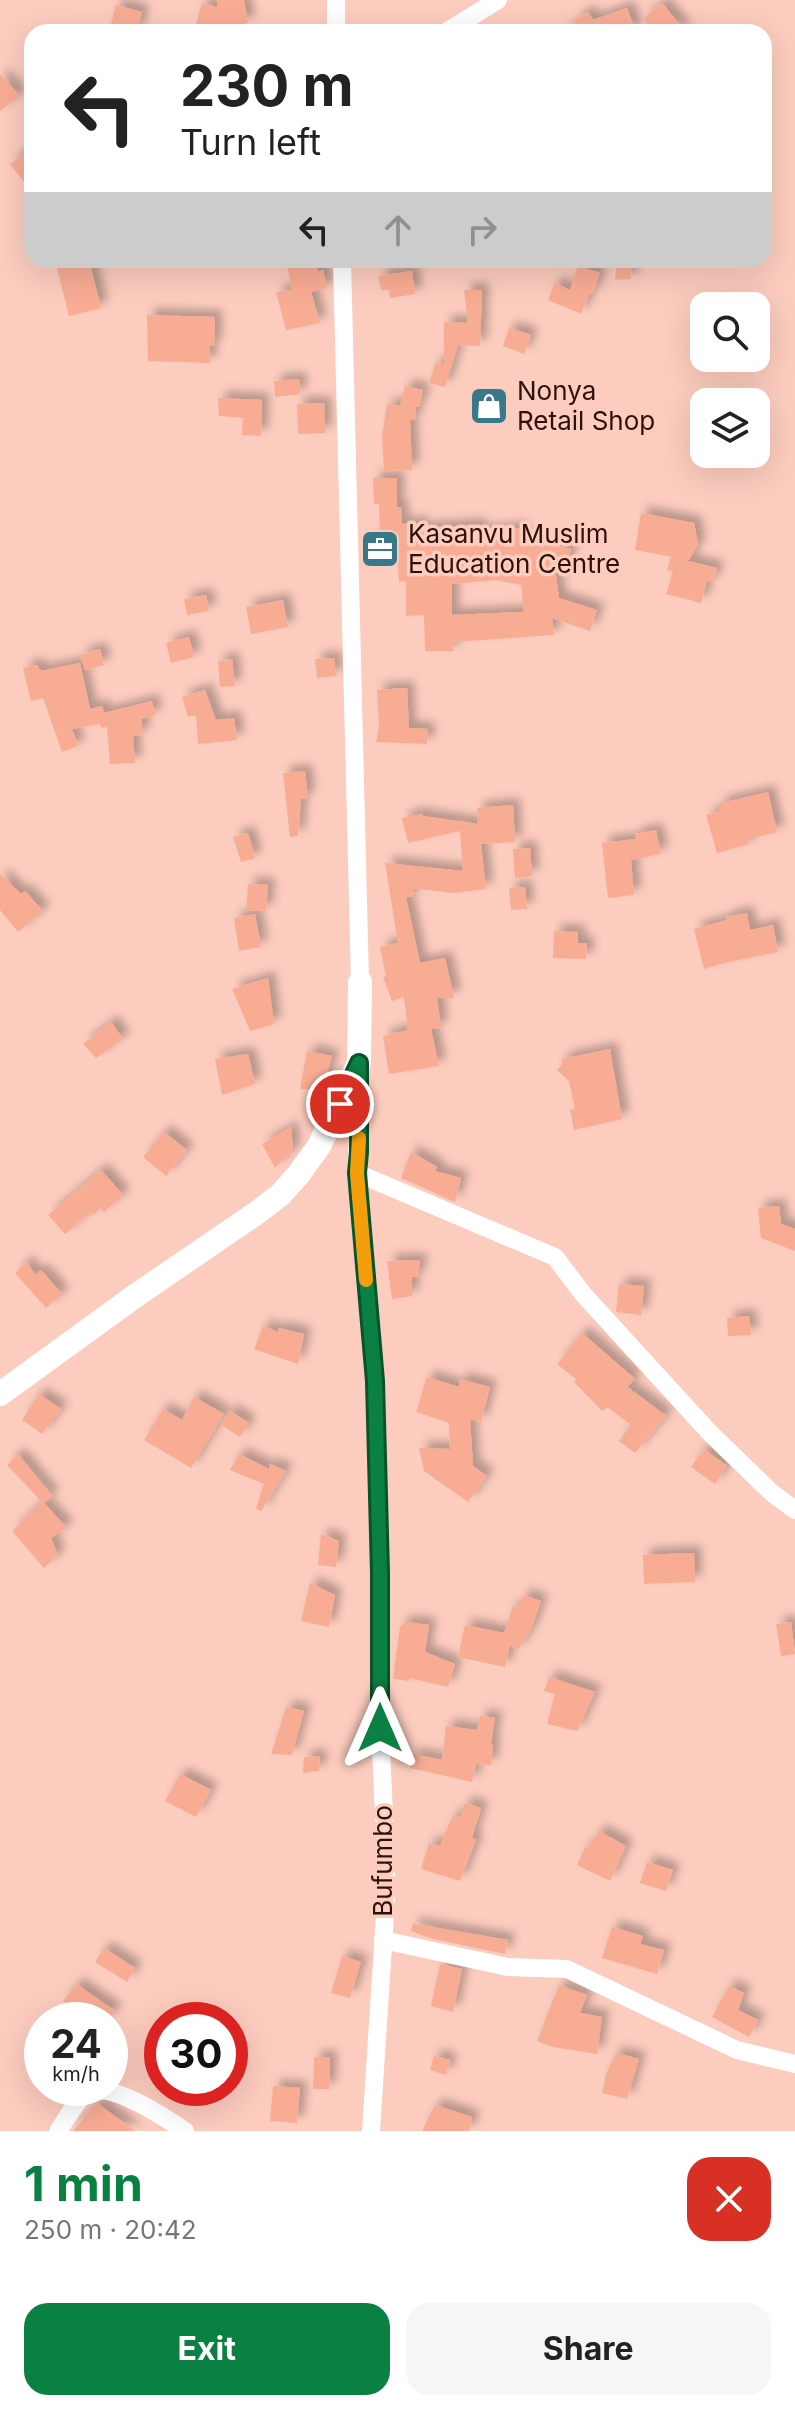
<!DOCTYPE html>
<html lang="en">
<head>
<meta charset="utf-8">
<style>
  body { margin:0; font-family:Inter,sans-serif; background:#f6f6f6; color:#222; height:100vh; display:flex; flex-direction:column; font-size:30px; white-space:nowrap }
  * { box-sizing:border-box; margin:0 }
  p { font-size:26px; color:#767676 }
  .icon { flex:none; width:44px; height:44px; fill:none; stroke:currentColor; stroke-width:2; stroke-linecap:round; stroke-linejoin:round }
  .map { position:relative; height:2131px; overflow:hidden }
  .side { display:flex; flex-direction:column; background:#fff; flex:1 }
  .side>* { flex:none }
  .banner { position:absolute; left:24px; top:24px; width:748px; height:244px; border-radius:24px; box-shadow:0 8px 32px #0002; background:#fff; color:#222; overflow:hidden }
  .tools { position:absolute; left:690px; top:292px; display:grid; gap:16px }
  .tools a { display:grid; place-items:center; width:80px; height:80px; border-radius:16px; background:#fff; box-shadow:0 8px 32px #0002; font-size:40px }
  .speed { position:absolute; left:24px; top:2002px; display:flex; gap:16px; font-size:40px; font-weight:700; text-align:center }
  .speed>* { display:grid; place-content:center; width:104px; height:104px; border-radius:50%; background:#fff; box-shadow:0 8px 32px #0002; line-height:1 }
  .speed small { font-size:20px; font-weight:400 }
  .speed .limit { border:12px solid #d22; background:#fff; color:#111 }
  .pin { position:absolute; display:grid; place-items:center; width:68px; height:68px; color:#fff; margin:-34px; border:4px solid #fff; border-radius:50%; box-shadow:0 2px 8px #0007 }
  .me { position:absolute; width:88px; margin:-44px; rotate:0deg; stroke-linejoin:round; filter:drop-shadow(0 0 6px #0008) }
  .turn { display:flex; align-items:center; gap:28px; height:168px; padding:0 24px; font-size:36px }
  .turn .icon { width:104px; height:104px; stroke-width:2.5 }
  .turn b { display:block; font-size:56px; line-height:68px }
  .lanes { display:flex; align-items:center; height:76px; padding:0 24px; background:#0003; justify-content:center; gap:40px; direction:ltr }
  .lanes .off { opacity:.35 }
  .round { display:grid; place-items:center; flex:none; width:84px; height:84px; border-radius:24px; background:#f6f6f6 }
  .overview { display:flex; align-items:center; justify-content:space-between; height:136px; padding:0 24px }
  h1 { font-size:48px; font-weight:700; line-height:60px; color:#0b8043 }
  .cta { display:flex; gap:16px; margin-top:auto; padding:16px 24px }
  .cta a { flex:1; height:92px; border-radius:24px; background:#0b8043; color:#fff; font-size:32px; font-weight:700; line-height:92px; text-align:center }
  .cta a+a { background:#f6f6f6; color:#222 }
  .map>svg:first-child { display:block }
</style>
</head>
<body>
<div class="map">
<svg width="795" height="2131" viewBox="0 0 795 2131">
  <defs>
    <filter id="shadow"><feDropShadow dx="7" dy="-7" stdDeviation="4" flood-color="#0004"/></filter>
  </defs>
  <rect width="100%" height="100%" fill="#fcccbe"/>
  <!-- building -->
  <g fill="#f9ac94" fill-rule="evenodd" filter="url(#shadow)">
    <polygon points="217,0 244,0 248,23 212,29 196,25 202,3 218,7"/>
    <polygon points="662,3 686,32 653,32 643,19"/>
    <polygon points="116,5 142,12 137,32 109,32"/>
    <polygon points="627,8 636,32 565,32 564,29 577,25 574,20 588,12 593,20"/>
    <polygon points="0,74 20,96 0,111"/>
    <polygon points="32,148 32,192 10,164"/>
    <polygon points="55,260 89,260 101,308 69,316"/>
    <polygon points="286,260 316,260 318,272 323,270 327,288 311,292 320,323 286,330 276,292 292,290"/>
    <polygon points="617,260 632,260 631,279 615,280"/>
    <polygon points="578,266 600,273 593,294 590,293 581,314 548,300 555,283 570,290"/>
    <polygon points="412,271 415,294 390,298 389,290 381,290 378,276"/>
    <polygon points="464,290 482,290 480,346 458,345 445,387 429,383 436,362 444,364 444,322 468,323"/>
    <polygon points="147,315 215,317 215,346 210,346 210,363 148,361"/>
    <polygon points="509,328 531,335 524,354 503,346"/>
    <polygon points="299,379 300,394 275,397 274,381"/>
    <polygon points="405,386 423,390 419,407 416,407 415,420 410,419 412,470 384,471 382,437 387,404 400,406"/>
    <polygon points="218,398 262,400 261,436 242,435 243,418 219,416"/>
    <polygon points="324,403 325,433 298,434 297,404"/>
    <path d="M373 478H397V507H401L402 524 421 523V529L479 525 480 532 520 528 521 536 571 549 565 571 555 568 559 598 597 610 590 631 552 618 554 635 453 642V651H425L424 615 406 616V581L399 582 398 563 373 565 370 539 380 538 379 504H374ZM497 580 521 585 524 612 452 615V584Z"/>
    <polygon points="641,513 694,523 698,544 689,560 635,550"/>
    <polygon points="671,557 717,568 713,582 707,581 701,603 666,594 673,572 667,570"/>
    <polygon points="206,595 209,611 187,615 184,599"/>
    <polygon points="283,600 288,627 251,634 246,607"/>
    <polygon points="189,637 194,657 171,663 166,643"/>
    <polygon points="100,649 104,665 85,670 80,655"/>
    <polygon points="334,658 336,676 317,678 315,659"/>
    <polygon points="232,659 235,686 220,687 218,661"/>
    <polygon points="80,663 90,709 102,706 104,713 152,701 155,715 141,719 143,735 133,736 135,763 110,764 107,727 101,728 100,724 72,729 78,746 62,752 43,698 31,701 23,668 37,665 41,671"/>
    <polygon points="407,688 409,728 428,729 427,744 376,742 379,727 377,690"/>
    <polygon points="205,690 216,720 234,718 237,740 198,744 196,715 188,717 182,697"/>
    <polygon points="305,771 308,798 301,799 298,836 290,837 283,773"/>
    <polygon points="768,792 777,832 748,839 749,844 717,853 706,815 720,811 718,804"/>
    <polygon points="513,805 515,842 481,844 486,889 453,893 412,888 414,896 406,897 420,963 445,958 454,998 437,998 441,1028 431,1029 439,1066 389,1074 383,1036 408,1030 404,997 392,1001 383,977 386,976 380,947 398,943 385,863 463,871 460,831 408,843 402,818 423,814 423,816 478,824 477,808"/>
    <polygon points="656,830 661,854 631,860 634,895 608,898 602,843 636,839 635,834"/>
    <polygon points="248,833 255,858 241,862 233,837"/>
    <polygon points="530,848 532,876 515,878 513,849"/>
    <polygon points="0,874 21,894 25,891 43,911 18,932 0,910"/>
    <polygon points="248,884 268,885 266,911 246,910"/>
    <polygon points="525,887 527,909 511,910 509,888"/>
    <polygon points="747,913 750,930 773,925 778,952 724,963 704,969 694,929 727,920 726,917"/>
    <polygon points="255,914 261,947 239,951 234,918"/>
    <polygon points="554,931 578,932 578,943 587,943 586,959 553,958"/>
    <polygon points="268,978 274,1024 250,1031 232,989"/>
    <polygon points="111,1022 123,1039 96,1058 83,1044"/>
    <polygon points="610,1049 622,1119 574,1130 570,1110 575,1109 569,1081 557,1070 562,1064 562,1059"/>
    <polygon points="307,1051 332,1056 323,1090 300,1089"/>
    <polygon points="248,1054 255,1084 222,1095 215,1059"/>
    <polygon points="291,1127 293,1150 275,1168 262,1144"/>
    <polygon points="164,1132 187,1150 166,1176 143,1157"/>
    <polygon points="411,1152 437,1167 435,1171 461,1178 455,1202 401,1178"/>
    <polygon points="101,1170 123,1195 104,1212 101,1208 93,1215 90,1212 65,1234 48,1215"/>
    <polygon points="779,1206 781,1224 795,1229 795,1251 761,1238 758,1208"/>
    <polygon points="420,1260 418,1277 412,1277 412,1296 392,1299 387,1261"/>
    <polygon points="27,1262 35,1275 41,1270 62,1294 46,1308 15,1273"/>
    <polygon points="619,1284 644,1286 641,1315 616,1312"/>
    <polygon points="749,1316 751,1335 728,1336 727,1318"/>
    <polygon points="263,1326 278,1332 279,1328 304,1334 298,1364 254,1349"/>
    <polygon points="582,1333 635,1379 627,1387 632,1390 631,1396 633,1391 666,1416 635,1453 619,1441 631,1425 607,1407 602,1411 574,1382 577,1380 557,1364"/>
    <polygon points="427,1377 459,1387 460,1379 490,1387 481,1422 470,1419 473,1466 487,1476 468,1502 424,1471 419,1448 450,1449 449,1423 416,1412"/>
    <polygon points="39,1394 61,1409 42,1434 22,1420"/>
    <polygon points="194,1397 224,1414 191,1468 144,1440 163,1409 182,1420"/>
    <polygon points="230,1411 249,1423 240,1437 221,1425"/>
    <polygon points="704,1449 727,1466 715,1484 691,1467"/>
    <polygon points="18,1454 52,1496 44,1503 67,1528 51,1538 58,1555 44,1568 12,1531 42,1502 7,1465"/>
    <polygon points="239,1454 269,1469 270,1464 286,1471 261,1511 256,1509 264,1484 230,1470"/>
    <polygon points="321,1534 339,1541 336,1567 318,1565"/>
    <polygon points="694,1553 695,1582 644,1584 643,1555"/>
    <polygon points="310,1583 335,1595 329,1627 301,1621"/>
    <polygon points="523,1595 541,1601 532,1627 518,1650 510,1645 505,1667 458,1657 465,1625 504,1633 513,1606 519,1608"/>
    <polygon points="407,1622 429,1625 425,1652 455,1664 448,1687 409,1678 409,1681 393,1679 400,1626"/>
    <polygon points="791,1622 795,1654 781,1656 776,1624"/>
    <polygon points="549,1677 595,1692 577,1731 547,1724 555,1694 544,1691"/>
    <polygon points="286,1707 304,1711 292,1755 271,1754"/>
    <polygon points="480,1716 495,1718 491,1744 493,1744 491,1765 476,1764 472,1782 410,1768 413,1754 442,1760 446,1726 477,1730"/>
    <polygon points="320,1756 319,1771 303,1773 304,1757"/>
    <polygon points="180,1774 211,1790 196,1817 165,1801"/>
    <polygon points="465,1803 481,1808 472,1838 476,1840 460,1881 421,1869 429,1843 440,1846 453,1815 460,1818"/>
    <polygon points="599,1831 626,1846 610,1881 577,1865 586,1846 589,1847"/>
    <polygon points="647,1862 673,1870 666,1891 640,1883"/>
    <polygon points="413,1924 508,1940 505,1954 430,1938 411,1931"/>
    <polygon points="612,1927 643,1936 640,1944 664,1950 657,1974 602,1958"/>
    <polygon points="104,1948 135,1968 127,1982 95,1962"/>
    <polygon points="342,1956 361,1962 350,1998 331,1993"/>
    <polygon points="440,1964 462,1969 453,2012 431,2006"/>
    <polygon points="77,1984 85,1990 115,2011 106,2020 95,2020 63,2001"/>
    <polygon points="559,1985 587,1995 580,2013 602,2017 597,2054 553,2047 537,2041"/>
    <polygon points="729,1986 744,1993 738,2010 758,2020 749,2037 712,2017"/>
    <polygon points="616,2053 639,2059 627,2099 602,2093 606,2074"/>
    <polygon points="434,2056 450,2060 446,2075 430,2070"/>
    <polygon points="314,2057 330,2057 329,2089 313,2089"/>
    <polygon points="273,2086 300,2088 297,2123 270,2121"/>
    <polygon points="97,2103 135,2131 73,2131"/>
    <polygon points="435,2105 472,2117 469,2131 422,2131"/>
  </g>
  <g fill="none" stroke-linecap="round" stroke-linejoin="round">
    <!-- street -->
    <g stroke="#fff" stroke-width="18">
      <polyline points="336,0 336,32"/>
      <polyline points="446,32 498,0"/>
      <polyline points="342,260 360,982"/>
      <polyline points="359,1066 357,1173 375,1381 380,1573 380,1728 386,1857 386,1900 371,2131"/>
      <polyline points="357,1173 555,1257 583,1294 710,1433 772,1493 795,1510"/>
      <polyline points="383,1940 508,1967 567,1969 737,2050 795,2064"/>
      <path d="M58 2131C66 2120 74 2104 84 2095 106 2077 164 2117 185 2131"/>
    </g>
    <!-- secondary -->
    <polyline stroke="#fff" stroke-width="24" points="0,1394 135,1296 255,1214 280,1195 298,1175 319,1146 359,1063 360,982"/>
  </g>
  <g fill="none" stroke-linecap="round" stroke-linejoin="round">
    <defs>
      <polyline id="route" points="340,1104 359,1063 359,1152 357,1173 375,1381 380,1573 380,1728"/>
    </defs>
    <!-- route casing -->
    <use href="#route" stroke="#07532c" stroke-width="20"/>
    <!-- route -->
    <use href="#route" stroke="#0b8043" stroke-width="14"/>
    <!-- slow -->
    <polyline stroke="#f59e0b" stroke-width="14" points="359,1138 357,1173 366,1280"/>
  </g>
  <!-- icons -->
  <defs>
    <symbol id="shop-square" viewBox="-11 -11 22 22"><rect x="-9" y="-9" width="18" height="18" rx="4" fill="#37798b" stroke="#fcccbe"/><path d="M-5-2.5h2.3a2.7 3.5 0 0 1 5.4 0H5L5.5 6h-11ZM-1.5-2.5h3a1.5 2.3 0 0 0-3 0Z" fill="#fff"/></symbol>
    <symbol id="office-square" viewBox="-11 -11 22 22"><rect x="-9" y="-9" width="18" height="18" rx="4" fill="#37798b" stroke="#fcccbe"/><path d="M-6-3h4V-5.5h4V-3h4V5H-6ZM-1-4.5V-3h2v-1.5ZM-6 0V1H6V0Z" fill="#fff"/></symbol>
  </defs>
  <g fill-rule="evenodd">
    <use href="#shop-square" x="467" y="384" width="44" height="44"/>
    <use href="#office-square" x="358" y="527" width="44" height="44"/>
  </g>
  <g text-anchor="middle" stroke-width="7" stroke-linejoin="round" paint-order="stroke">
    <!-- poi labels -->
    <g font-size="26" fill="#2e120a" stroke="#fcccbe" text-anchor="start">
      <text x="517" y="400">Nonya<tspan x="517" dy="30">Retail Shop</tspan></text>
      <text x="408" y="543">Kasanvu Muslim<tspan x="408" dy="30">Education Centre</tspan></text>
    </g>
    <!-- street labels -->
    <g font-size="26" fill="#2e120a" stroke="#fcccbe">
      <text transform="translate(383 1861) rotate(-90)" y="9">Bufumbo</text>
    </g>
  </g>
</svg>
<div class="tools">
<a><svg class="icon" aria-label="search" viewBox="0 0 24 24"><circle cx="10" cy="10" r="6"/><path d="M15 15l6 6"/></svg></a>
<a><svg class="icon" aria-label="layers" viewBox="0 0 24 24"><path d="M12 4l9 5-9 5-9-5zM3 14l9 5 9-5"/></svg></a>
</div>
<div class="speed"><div>24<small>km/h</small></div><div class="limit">30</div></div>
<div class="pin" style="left:340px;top:1104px;background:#d93025"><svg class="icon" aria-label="arrive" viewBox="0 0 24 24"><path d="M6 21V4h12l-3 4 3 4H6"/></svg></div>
<svg class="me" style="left:380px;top:1728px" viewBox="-20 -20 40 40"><path d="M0-17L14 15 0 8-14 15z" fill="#0b8043" stroke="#fff" stroke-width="4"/></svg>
<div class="banner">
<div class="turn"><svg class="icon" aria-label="left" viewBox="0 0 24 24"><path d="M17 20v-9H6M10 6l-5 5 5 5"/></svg><div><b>230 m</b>Turn left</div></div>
<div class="lanes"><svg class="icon" aria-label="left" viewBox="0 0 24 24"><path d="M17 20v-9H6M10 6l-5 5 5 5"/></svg><svg class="icon off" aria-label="ahead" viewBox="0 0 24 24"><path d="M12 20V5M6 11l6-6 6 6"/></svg><svg class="icon off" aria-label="right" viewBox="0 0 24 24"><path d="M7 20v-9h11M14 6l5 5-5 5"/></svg></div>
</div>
</div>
<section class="side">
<div class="overview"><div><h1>1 min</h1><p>250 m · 20:42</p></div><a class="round" style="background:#d93025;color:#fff"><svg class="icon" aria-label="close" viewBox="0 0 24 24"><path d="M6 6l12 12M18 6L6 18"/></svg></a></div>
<div class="cta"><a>Exit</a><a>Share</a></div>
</section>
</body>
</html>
